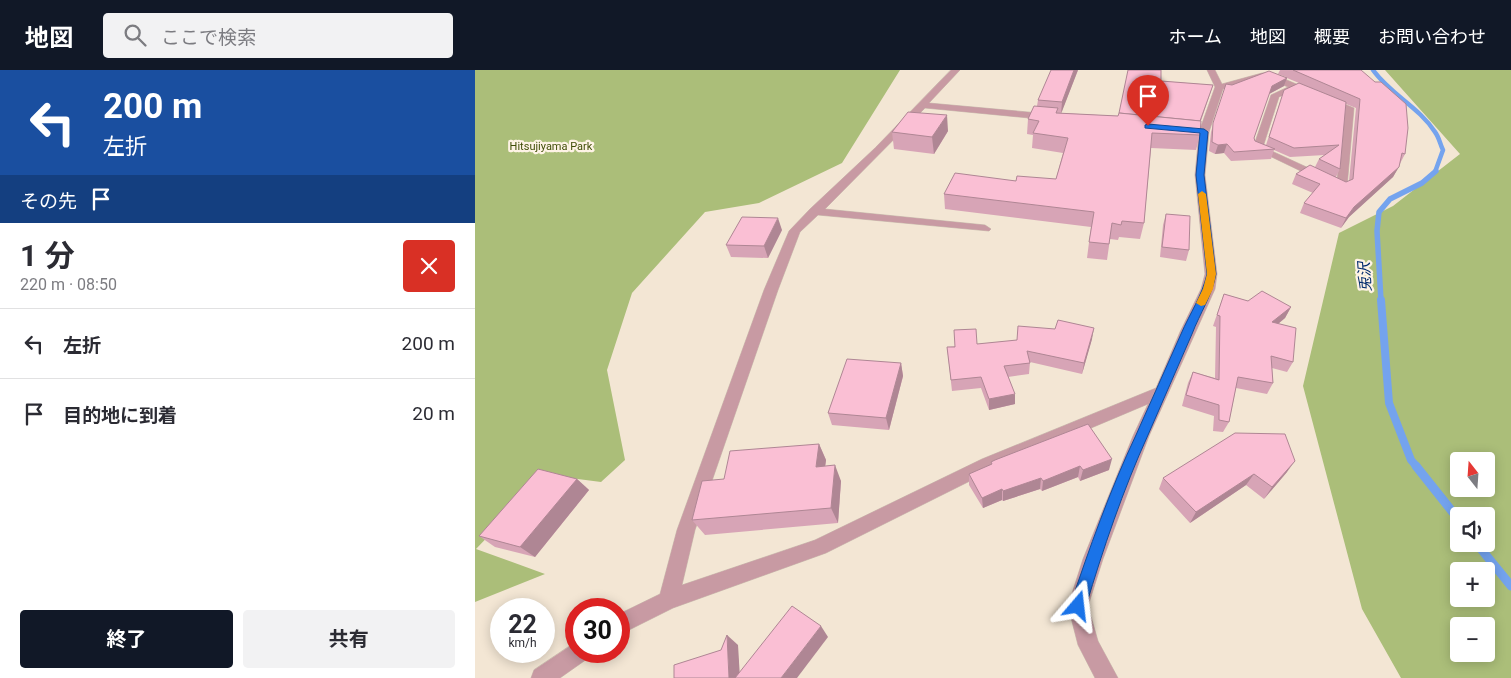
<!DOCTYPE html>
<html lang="ja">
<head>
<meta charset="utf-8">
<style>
  body { margin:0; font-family:Roboto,"Noto Sans JP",sans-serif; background:#f2f2f3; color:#2b2b33; height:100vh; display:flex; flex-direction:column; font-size:19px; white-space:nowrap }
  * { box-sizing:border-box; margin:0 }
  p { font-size:16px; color:#7c7c81 }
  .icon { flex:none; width:28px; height:28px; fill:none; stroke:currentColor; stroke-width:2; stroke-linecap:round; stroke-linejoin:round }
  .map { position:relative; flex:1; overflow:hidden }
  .drawer { display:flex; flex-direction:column; background:#fff; width:475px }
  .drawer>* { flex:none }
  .banner { background:#1a4fa0; color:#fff; overflow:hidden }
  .needle { width:32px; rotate:343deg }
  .fabs { position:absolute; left:975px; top:382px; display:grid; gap:10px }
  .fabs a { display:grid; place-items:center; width:45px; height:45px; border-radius:5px; background:#fff; box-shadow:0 2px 12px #0003; font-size:25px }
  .speed { position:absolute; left:15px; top:528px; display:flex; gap:10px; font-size:25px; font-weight:700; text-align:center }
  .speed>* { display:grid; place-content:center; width:65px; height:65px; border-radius:50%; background:#fff; box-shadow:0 2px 12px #0003; line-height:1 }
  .speed small { font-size:12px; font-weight:400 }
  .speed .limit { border:8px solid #d22; background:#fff; color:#111 }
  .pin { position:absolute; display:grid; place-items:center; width:42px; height:42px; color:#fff; margin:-51px -21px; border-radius:50% 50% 50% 0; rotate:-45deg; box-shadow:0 0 5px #0007 }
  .pin .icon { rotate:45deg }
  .me { position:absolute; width:55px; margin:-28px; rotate:17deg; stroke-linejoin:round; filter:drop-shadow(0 0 4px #0008) }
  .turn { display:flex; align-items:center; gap:18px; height:105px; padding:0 20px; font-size:22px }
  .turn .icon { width:65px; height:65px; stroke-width:2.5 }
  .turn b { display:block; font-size:35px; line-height:42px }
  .then { display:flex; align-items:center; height:48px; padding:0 20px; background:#0003; gap:10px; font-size:19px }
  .round { display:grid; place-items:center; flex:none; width:52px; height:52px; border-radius:5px; background:#f2f2f3 }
  .overview { display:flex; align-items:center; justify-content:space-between; height:85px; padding:0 20px }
  h1 { font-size:30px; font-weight:700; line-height:38px }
  .button { display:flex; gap:10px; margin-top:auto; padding:10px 20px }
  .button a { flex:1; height:58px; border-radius:5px; background:#111827; color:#fff; font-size:20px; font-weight:700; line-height:58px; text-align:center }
  .button a+a { background:#f2f2f3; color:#2b2b33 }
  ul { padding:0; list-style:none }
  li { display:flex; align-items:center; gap:15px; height:70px; padding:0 20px; border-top:1px solid #e1e1e2 }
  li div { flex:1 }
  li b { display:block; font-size:19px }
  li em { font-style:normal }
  header { display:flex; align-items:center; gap:30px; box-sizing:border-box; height:70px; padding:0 25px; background:#111827; color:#fff }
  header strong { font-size:24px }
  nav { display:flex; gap:28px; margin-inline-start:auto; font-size:18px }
  .search { width:350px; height:45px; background:#f2f2f3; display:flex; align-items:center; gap:12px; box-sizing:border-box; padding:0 18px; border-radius:5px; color:#7c7c81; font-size:19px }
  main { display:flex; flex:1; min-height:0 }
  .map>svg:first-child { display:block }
</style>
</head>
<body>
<header>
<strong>地図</strong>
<div class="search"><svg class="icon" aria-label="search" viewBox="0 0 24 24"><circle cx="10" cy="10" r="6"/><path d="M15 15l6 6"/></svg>ここで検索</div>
<nav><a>ホーム</a><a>地図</a><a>概要</a><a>お問い合わせ</a></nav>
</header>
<main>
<section class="drawer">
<div class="banner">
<div class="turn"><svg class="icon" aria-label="left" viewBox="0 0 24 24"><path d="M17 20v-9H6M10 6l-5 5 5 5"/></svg><div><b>200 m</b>左折</div></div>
<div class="then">その先<svg class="icon" aria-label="arrive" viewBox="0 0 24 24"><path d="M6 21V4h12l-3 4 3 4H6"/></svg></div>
</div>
<div class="overview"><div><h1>1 分</h1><p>220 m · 08:50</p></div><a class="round" style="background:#d93025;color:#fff"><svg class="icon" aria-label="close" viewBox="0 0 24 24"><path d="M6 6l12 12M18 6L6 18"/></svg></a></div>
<ul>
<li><svg class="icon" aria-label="left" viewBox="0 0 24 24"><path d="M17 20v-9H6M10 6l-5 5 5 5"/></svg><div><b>左折</b></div><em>200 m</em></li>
<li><svg class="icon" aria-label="arrive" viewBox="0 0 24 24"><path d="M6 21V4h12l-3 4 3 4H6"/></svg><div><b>目的地に到着</b></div><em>20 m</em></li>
</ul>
<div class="button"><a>終了</a><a>共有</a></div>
</section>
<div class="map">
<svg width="1036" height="608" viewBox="0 0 1036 608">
  <rect width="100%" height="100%" fill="#f3e6d4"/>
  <!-- green -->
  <g fill="#abbe79" fill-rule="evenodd">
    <polygon points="0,0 425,0 367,93 284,133 230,142 157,223 132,300 150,390 126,412 72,405 1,479 70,504 0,532"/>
    <path d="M910 0H1036V608H926L887 539 828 316 864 163 918 136 985 84ZM1011 391V419H984V391ZM1011 446V474H984V446ZM1011 501V529H984V501ZM1011 556V584H984V556Z"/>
  </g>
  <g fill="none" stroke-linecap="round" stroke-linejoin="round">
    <!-- stream-far3 -->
    <path stroke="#74a3ee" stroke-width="4.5" d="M898 0C915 24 944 37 960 62 964 67 965 74 968 80L960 102"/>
    <!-- stream-far2 -->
    <polyline stroke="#74a3ee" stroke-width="5.5" points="906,231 902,161 904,142 915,129 947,113 961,101"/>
    <!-- stream-far1 -->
    <polyline stroke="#74a3ee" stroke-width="8" points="906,230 914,333 936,390 942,397"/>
    <!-- stream -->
    <g stroke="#74a3ee" stroke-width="9">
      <polyline points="941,396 984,450"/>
      <polyline points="1002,474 1036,516"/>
    </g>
    <defs>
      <g id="minor">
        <path d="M476 0H485L454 33 575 44 580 47 575 50 450 38 350 139 510 155 516 159 514 161 343 145 325 162 303 220 220 460 207 515 340 470 507 389 681 318 705 262 726 219 730 204 720 105 724 62 740 17 732 0H740L747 14 787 3H795L879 38 872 117 871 119H863L778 78 796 25 813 17 789 7 748 19 734 62 730 105 742 204 740 219 674 366 628 489 613 536 623 571 643 608H620L603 575 593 536 608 489 658 366 673 334 519 399 351 483 198 538 144 565V544L185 524 202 460 289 220 314 161 335 139 400 78ZM821 20 869 39 862 111 788 77 804 27Z"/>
        <polygon points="101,572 101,581 115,581 112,589 85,608 56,608 59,600"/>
      </g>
    </defs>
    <!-- minor casing -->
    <use href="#minor" stroke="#cdc2b2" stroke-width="1"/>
    <!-- minor -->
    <use href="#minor" fill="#c89aa3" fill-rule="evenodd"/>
  </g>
  <!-- wall -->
  <g fill="#d7a4b6" fill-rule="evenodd">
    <polygon points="603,0 586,43 643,46 686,11 738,15 726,51 725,65 721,80 676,78 669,153 665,169 644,167 643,170 635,169 632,190 612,188 616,157 470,139 469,124 541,111 581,109 588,83 557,78 558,65 552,64 553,49 562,36 563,30"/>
    <path d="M805 0H886L930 84 918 107 874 147 866 158 825 143 829 133 838 123 817 114 821 104 840 97 844 89 850 85 815 87 799 80 796 89 756 91 749 83 740 84 734 81 736 62 751 14 757 15 811 7 803 4ZM812 8 824 13 809 20 791 75 780 71 779 68 794 24 809 16ZM871 34 881 38 874 111 871 112 861 107 865 99Z"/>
    <polygon points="473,61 459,84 419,79 417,62"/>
    <polygon points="691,144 714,180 711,191 685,187 688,155"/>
    <polygon points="307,160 293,188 256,187 251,175"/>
    <polygon points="749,224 773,231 816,237 810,248 803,254 818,292 812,302 797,298 798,313 792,324 761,318 754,352 748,362 738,361 739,346 707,336 713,313 718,302 740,308 741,257 738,256"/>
    <polygon points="617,269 607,304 555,292 554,304 533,307 540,334 514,340 506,318 477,321 472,277 502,274"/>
    <polygon points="426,293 428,306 414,360 357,355 353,343"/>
    <polygon points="613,354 634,400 605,411 603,407 567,421 565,419 528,431 527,430 508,438 494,415 494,404 516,395 516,392"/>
    <polygon points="344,374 351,390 350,396 366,411 363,453 230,465 217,450 249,409"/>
    <polygon points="812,402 789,429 771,415 715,453 684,419 688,408"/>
    <polygon points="102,409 114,420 60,487 20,477 4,466"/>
  </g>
  <!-- shaded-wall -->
  <g fill="#af8694">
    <polygon points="599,0 603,0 586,44 587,32"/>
    <polygon points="812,8 809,16 794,24 797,16"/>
    <polygon points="472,45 473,61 459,84 457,67"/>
    <polygon points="752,74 749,83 740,84 743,75"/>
    <polygon points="924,97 918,107 874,147 866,158 871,148 879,137"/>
    <polygon points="303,148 307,160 293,188 289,176"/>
    <polygon points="816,237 810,248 792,263 797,252"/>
    <polygon points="619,258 617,269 607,304 609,293"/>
    <polygon points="426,293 428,306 414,360 411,348"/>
    <polygon points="540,324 540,334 514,340 514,329"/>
    <polygon points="344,374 351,390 348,413 341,397"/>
    <polygon points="637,389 634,400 605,411 608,400"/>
    <polygon points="820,391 812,402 789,429 797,417"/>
    <polygon points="360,395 366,411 363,453 356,438"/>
    <polygon points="605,396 603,407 567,421 568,411"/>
    <polygon points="779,404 771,415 715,453 721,442"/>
    <polygon points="566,408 565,419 528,431 528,421"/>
    <polygon points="102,409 114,420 60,487 45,477"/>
    <polygon points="527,419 527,430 508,438 507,428"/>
    <polygon points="346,556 353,567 322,608 306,608"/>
    <polygon points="252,565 263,575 265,608 254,608"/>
  </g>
  <!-- building -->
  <g fill="#fabfd4" stroke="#af8694">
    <polygon points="576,0 599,0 587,32 563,30"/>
    <polygon points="653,0 686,0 686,11 738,15 725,51 644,43"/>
    <polygon points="818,0 886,0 900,12 906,12 931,34 933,58 930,84 927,83 924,97 879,137 871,148 829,133 845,114 821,104 835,95 871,112 878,109 885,29"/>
    <polygon points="794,1 812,8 797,16 779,68 780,71 800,79 759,82 752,74 743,75 737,72 738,53 751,14 757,15"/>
    <polygon points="824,13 871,32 865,99 844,89 864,75 819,78 794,67 809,20"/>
    <polygon points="559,36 583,38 581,43 643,46 644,43 726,51 725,65 677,63 669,153 647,151 646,155 637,153 634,174 614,172 619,142 469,124 480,103 541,111 542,106 581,109 593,68 558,63 564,51 553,49"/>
    <polygon points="433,42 472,45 457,67 417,62"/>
    <polygon points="691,144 715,146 714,180 687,177"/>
    <polygon points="267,147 303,148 289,176 251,175"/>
    <polygon points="787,221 816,237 797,252 821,258 818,292 796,286 798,313 763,307 754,352 744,350 744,335 711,325 718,302 744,310 745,246 742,245 749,224 773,231"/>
    <polygon points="583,250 619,258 609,293 552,281 555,293 529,296 540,324 514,329 506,307 476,310 472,277 480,277 479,260 501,259 502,274 542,270 543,256 580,259"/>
    <polygon points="372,289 426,293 411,348 353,343"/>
    <polygon points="613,354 637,389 608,400 605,396 568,411 566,408 528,421 527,419 507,428 494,404 517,394 516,392 520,390"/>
    <polygon points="760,363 810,364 820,391 797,417 779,404 721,442 688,408"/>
    <polygon points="344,374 341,397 360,395 356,438 217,450 227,411 249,409 255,381"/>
    <polygon points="63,399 102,409 45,477 4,466"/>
    <polygon points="317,536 346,556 306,608 260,608"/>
    <polygon points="252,565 254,608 199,608 199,595 246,580"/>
  </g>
  <!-- route -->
  <path fill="#1a73e8" stroke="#114b97" d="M673 54 729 59 733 62 729 105 741 204C737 226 725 243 717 264 702 298 688 331 673 365 648 420 628 479 611 536L608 542 603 544 597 542 595 536C614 479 635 420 661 365 676 331 691 298 706 264 715 243 727 226 732 204L721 105 725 63 670 58V55Z"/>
  <!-- slow -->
  <polygon fill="#f59e0b" points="727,121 731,124 741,204 738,219 730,235 726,236 721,233 728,219 732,204 723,124"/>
  <g text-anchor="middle" stroke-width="4.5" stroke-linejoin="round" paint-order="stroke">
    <!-- far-park labels -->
    <g font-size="11" fill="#3f4d06" stroke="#fef3e5">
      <text x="76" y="80">Hitsujiyama Park</text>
    </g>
    <!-- water labels -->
    <g font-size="15" font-style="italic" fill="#042d6f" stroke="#fef3e5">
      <text transform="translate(890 207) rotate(-94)" y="5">兎沢</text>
    </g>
  </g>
</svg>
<div class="fabs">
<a><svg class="needle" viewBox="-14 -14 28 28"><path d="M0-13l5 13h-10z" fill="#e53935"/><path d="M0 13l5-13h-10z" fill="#7c7c81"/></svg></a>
<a><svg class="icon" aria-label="sound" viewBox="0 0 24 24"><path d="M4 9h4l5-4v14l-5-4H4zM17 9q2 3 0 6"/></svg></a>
<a>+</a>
<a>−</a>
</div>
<div class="speed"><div>22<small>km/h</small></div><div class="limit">30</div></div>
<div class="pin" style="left:673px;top:56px;background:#d93025"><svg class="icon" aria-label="arrive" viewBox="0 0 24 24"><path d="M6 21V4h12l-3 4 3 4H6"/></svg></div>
<svg class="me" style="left:603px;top:536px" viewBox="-20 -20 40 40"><path d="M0-17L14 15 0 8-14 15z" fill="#1a73e8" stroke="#fff" stroke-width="4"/></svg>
</div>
</main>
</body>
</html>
